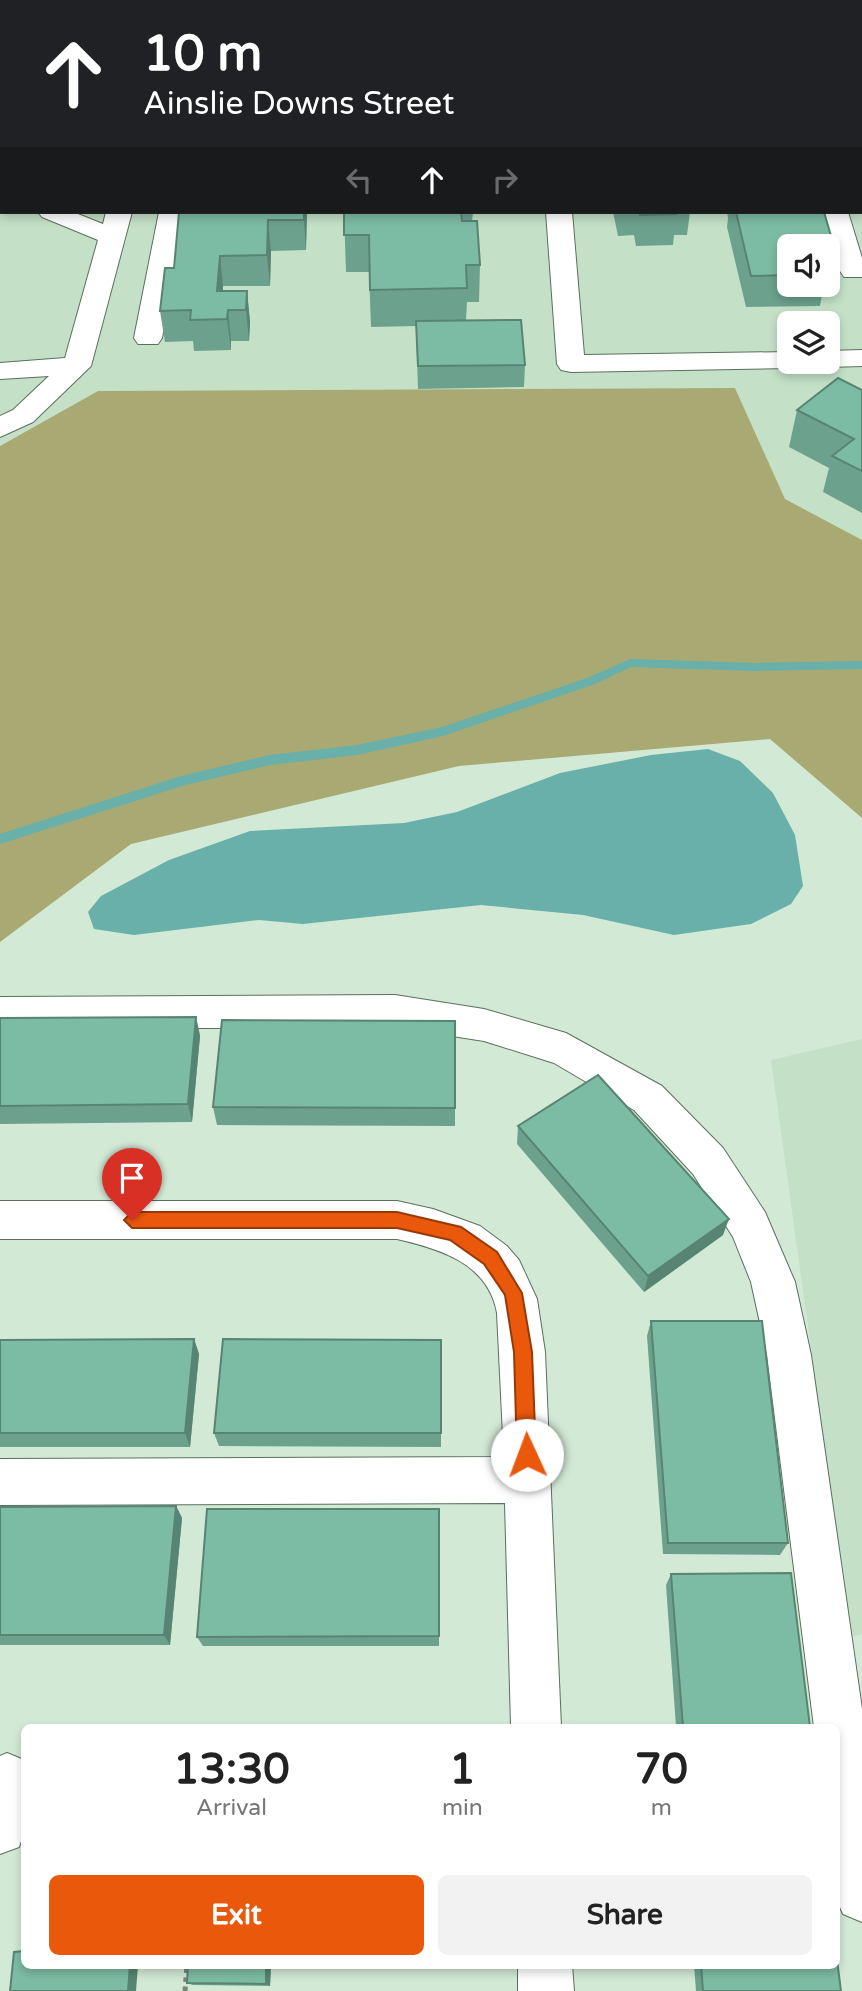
<!DOCTYPE html>
<html lang="en">
<head>
<meta charset="utf-8">
<style>
  body { margin:0; font-family:"Varela Round",sans-serif; background:#f2f2f2; color:#222; height:100vh; display:flex; flex-direction:column; font-size:26px; white-space:nowrap }
  * { box-sizing:border-box; margin:0 }
  p { font-size:23px; color:#767676 }
  .icon { flex:none; width:38px; height:38px; fill:none; stroke:currentColor; stroke-width:2; stroke-linecap:round; stroke-linejoin:round }
  .map { position:relative; flex:1; overflow:hidden }
  .panel { position:absolute; left:21px; top:1724px; width:819px; height:245px; display:flex; flex-direction:column; background:#fff; border-radius:10px; box-shadow:0 4px 10px #0003 }
  .panel>* { flex:none }
  .banner { position:absolute; left:0px; top:0px; width:863px; height:214px; box-shadow:0 4px 10px #0003; background:#202124; color:#fff; overflow:hidden }
  .buttons { position:absolute; left:777px; top:234px; display:grid; gap:14px }
  .buttons a { display:grid; place-items:center; width:63px; height:63px; border-radius:10px; background:#fff; box-shadow:0 4px 10px #0003; font-size:35px }
  .pin { position:absolute; display:grid; place-items:center; width:60px; height:60px; color:#fff; margin:-72px -30px; border-radius:50% 50% 50% 0; rotate:-45deg; box-shadow:0 0 7px #0007 }
  .pin .icon { rotate:45deg }
  .me { position:absolute; width:77px; margin:-38px; rotate:358deg; stroke-linejoin:round; filter:drop-shadow(0 0 5px #0008) }
  .turn { display:flex; align-items:center; gap:24px; height:147px; padding:0 28px; font-size:32px }
  .turn .icon { width:91px; height:91px; stroke-width:2.5 }
  .turn b { display:block; font-size:49px; line-height:60px }
  .lanes { display:flex; align-items:center; height:66px; padding:0 28px; background:#0003; justify-content:center; gap:35px; direction:ltr }
  .lanes .off { opacity:.35 }
  .eta { display:flex; justify-content:space-evenly; align-items:center; height:119px; text-align:center }
  .eta b { font-size:42px; font-weight:700; line-height:49px }
  .action { display:flex; gap:14px; margin-top:auto; padding:14px 28px }
  .action a { flex:1; height:80px; border-radius:10px; background:#ea580c; color:#fff; font-size:28px; font-weight:700; line-height:80px; text-align:center }
  .action a+a { background:#f2f2f2; color:#222 }
  .map>svg:first-child { display:block }
</style>
</head>
<body>
<div class="map">
<svg width="862" height="1991" viewBox="0 0 862 1991">
  <rect width="100%" height="100%" fill="#d2e9d5"/>
  <!-- built -->
  <g fill="#c4e1c7" fill-rule="evenodd">
    <polygon points="0,0 862,0 862,75 861,2 2,2 0,98"/>
    <path d="M862 130V540L785 499 735 388 98 391 0 446V143L2 212H861ZM789 247H828V285H789ZM789 324H828V362H789Z"/>
    <polygon points="862,1039 862,1634 851,1637 771,1060"/>
  </g>
  <!-- forest -->
  <polygon fill="#a9a973" points="735,388 785,499 862,540 862,818 770,739 459,766 131,844 0,942 0,446 98,391"/>
  <!-- water -->
  <polygon fill="#68b0a9" points="708,749 740,761 773,793 795,835 803,886 791,904 751,924 674,935 583,915 481,905 303,924 259,920 134,935 94,929 88,912 101,896 169,860 250,831 404,823 457,812 560,773 651,755"/>
  <g fill="none" stroke-linecap="round" stroke-linejoin="round">
    <!-- stream -->
    <polygon fill="#68b0a9" fill-rule="evenodd" points="630,659 755,663 862,661 862,669 755,671 631,667 595,684 443,736 357,755 270,765 182,786 0,844 0,834 181,776 270,755 357,745 442,727 587,678"/>
    <defs>
      <g id="minor">
        <polygon points="23,0 45,0 22,2"/>
        <rect x="373" y="0" width="22" height="2"/>
        <rect x="861" y="21" width="1" height="14"/>
        <rect x="0" y="62" width="2" height="14"/>
        <rect x="861" y="83" width="1" height="18"/>
        <rect x="0" y="109" width="2" height="14"/>
        <polygon points="0,189 2,190 2,205 0,205"/>
        <polygon points="38,212 73,212 103,224 106,212 132,212 91,366 33,422 0,437 0,416 13,410 49,376 0,379 0,363 65,358 98,240 42,217"/>
        <polygon points="159,212 185,212 162,338 158,344 138,344 134,338"/>
        <polygon points="546,212 572,212 584,355 789,352 789,362 801,362 789,368 571,372 561,370 557,364"/>
        <polygon points="822,212 848,212 862,258 862,277 844,277 840,271"/>
        <polygon points="862,350 862,366 828,367 816,362 828,362 828,351"/>
        <polygon points="395,995 484,1009 566,1033 662,1086 723,1148 765,1212 795,1282 811,1355 862,1709 862,1922 843,1914 836,1898 836,1727 814,1727 767,1355 751,1282 733,1237 693,1174 634,1110 554,1063 484,1041 395,1027 0,1029 0,997"/>
        <path d="M0 1201H397L433 1209 480 1226 507 1246 519 1260 537 1299 545 1352 561 1727H511L505 1503 0 1505V1459L504 1457 497 1313C488 1263 440 1249 397 1239H0Z"/>
        <polygon points="7,1753 24,1760 24,1832 19,1847 0,1854 0,1756"/>
        <polygon points="518,1965 572,1965 574,1991 518,1991"/>
      </g>
    </defs>
    <!-- minor casing -->
    <use href="#minor" stroke="#5b6f5d" stroke-width="2"/>
    <!-- path -->
    <polyline stroke="#768678" stroke-width="5" stroke-dasharray="4.5 4.5" stroke-linecap="butt" points="185,1991 187,1965"/>
    <!-- minor -->
    <use href="#minor" fill="#fff" fill-rule="evenodd"/>
  </g>
  <!-- wall -->
  <g fill="#6ca28d">
    <rect x="76" y="0" width="249" height="2"/>
    <rect x="0" y="116" width="2" height="50"/>
    <polygon points="179,212 307,212 306,250 271,251 270,286 223,286 223,291 247,291 250,322 249,341 231,341 231,350 194,351 193,341 165,342 160,311 174,268"/>
    <polygon points="344,212 473,212 472,221 480,265 479,302 467,302 466,320 525,365 524,387 418,389 416,326 371,327 369,272 346,272"/>
    <polygon points="613,212 690,212 687,235 674,235 673,245 636,246 634,235 618,236"/>
    <polygon points="727,212 824,212 831,236 828,251 828,247 789,247 789,285 824,285 820,306 746,307 727,227 728,218"/>
    <polygon points="862,390 862,513 823,492 829,468 789,447 797,410"/>
    <polygon points="196,1017 200,1036 192,1122 0,1124 0,1018"/>
    <polygon points="213,1107 455,1108 455,1126 217,1125"/>
    <polygon points="518,1126 723,1235 644,1292 517,1144"/>
    <polygon points="651,1321 788,1543 780,1555 663,1554 647,1336"/>
    <polygon points="194,1339 199,1354 190,1447 0,1447 0,1340"/>
    <polygon points="441,1340 441,1447 219,1446 214,1433"/>
    <polygon points="176,1506 182,1518 170,1645 0,1645 0,1507"/>
    <polygon points="439,1509 439,1646 203,1646 197,1637"/>
    <polygon points="671,1574 810,1727 676,1727 666,1585"/>
    <polygon points="188,1965 271,1965 270,1986 193,1985 187,1983"/>
    <polygon points="694,1965 836,1965 841,1991 696,1991"/>
  </g>
  <!-- shaded-wall -->
  <g fill="#588473">
    <polygon points="304,212 307,212 306,250 304,220"/>
    <polygon points="268,220 271,251 270,286 267,255"/>
    <polygon points="220,256 223,286 221,322 217,291"/>
    <polygon points="247,291 250,322 249,341 246,310"/>
    <polygon points="228,310 231,341 231,350 227,319"/>
    <polygon points="196,1017 200,1036 192,1122 188,1104"/>
    <polygon points="729,1219 723,1235 644,1292 648,1276"/>
    <polygon points="194,1339 199,1354 190,1447 185,1433"/>
    <polygon points="176,1506 182,1518 170,1645 164,1635"/>
    <polygon points="130,1965 138,1965 136,1991 128,1991"/>
    <polygon points="266,1965 271,1965 270,1986 266,1984"/>
  </g>
  <!-- building -->
  <g fill="#7dbca4" stroke="#588473" stroke-width="2">
    <rect x="496" y="0" width="99" height="2"/>
    <rect x="674" y="0" width="153" height="2"/>
    <rect x="0" y="116" width="2" height="20"/>
    <polygon points="179,212 304,212 304,220 268,220 267,255 220,256 217,291 247,291 246,310 228,310 227,319 190,320 191,310 160,311 165,268 174,268"/>
    <polygon points="344,212 461,212 462,221 477,221 480,265 466,265 467,288 370,290 369,235 344,235"/>
    <polygon points="639,212 677,212 677,214 640,215"/>
    <polygon points="736,212 824,212 831,236 816,236 819,247 789,247 789,275 751,276"/>
    <polygon points="521,320 525,365 418,366 416,321"/>
    <polygon points="838,378 862,390 862,471 832,456 854,439 797,410"/>
    <polygon points="196,1017 188,1104 0,1106 0,1018"/>
    <polygon points="222,1020 455,1021 455,1108 213,1107"/>
    <polygon points="598,1075 729,1219 648,1276 518,1126"/>
    <polygon points="651,1321 762,1321 788,1543 668,1543"/>
    <polygon points="194,1339 185,1433 0,1433 0,1340"/>
    <polygon points="223,1339 441,1340 441,1433 214,1433"/>
    <polygon points="176,1506 164,1635 0,1635 0,1507"/>
    <polygon points="207,1509 439,1509 439,1636 197,1637"/>
    <polygon points="791,1573 810,1727 683,1727 671,1574"/>
    <polygon points="24,1951 24,1965 130,1965 128,1991 10,1991 14,1952"/>
    <polygon points="836,1952 841,1991 703,1991 701,1965 836,1965"/>
    <polygon points="188,1965 266,1965 266,1984 187,1983"/>
  </g>
  <!-- route -->
  <polygon fill="#ea580c" stroke="#983908" stroke-width="2" points="132,1212 397,1212 461,1227 497,1252 522,1293 532,1352 536,1455 533,1461 527,1464 520,1461 517,1455 514,1352 505,1295 484,1264 450,1240 397,1228 132,1228 124,1220"/>
</svg>
<div class="buttons">
<a><svg class="icon" aria-label="sound" viewBox="0 0 24 24"><path d="M4 9h4l5-4v14l-5-4H4zM17 9q2 3 0 6"/></svg></a>
<a><svg class="icon" aria-label="layers" viewBox="0 0 24 24"><path d="M12 4l9 5-9 5-9-5zM3 14l9 5 9-5"/></svg></a>
</div>
<div class="pin" style="left:132px;top:1220px;background:#d93025"><svg class="icon" aria-label="arrive" viewBox="0 0 24 24"><path d="M6 21V4h12l-3 4 3 4H6"/></svg></div>
<svg class="me" style="left:527px;top:1455px" viewBox="-20 -20 40 40"><circle r="19" fill="#fff"/><path d="M0-13L10 11 0 6-10 11z" fill="#ea580c"/></svg>
<div class="banner">
<div class="turn"><svg class="icon" aria-label="ahead" viewBox="0 0 24 24"><path d="M12 20V5M6 11l6-6 6 6"/></svg><div><b>10 m</b>Ainslie Downs Street</div></div>
<div class="lanes"><svg class="icon off" aria-label="left" viewBox="0 0 24 24"><path d="M17 20v-9H6M10 6l-5 5 5 5"/></svg><svg class="icon" aria-label="ahead" viewBox="0 0 24 24"><path d="M12 20V5M6 11l6-6 6 6"/></svg><svg class="icon off" aria-label="right" viewBox="0 0 24 24"><path d="M7 20v-9h11M14 6l5 5-5 5"/></svg></div>
</div>
<section class="panel">
<div class="eta">
<div><b>13:30</b><p>Arrival</p></div>
<div><b>1</b><p>min</p></div>
<div><b>70</b><p>m</p></div>
</div>
<div class="action"><a>Exit</a><a>Share</a></div>
</section>
</div>
</body>
</html>
